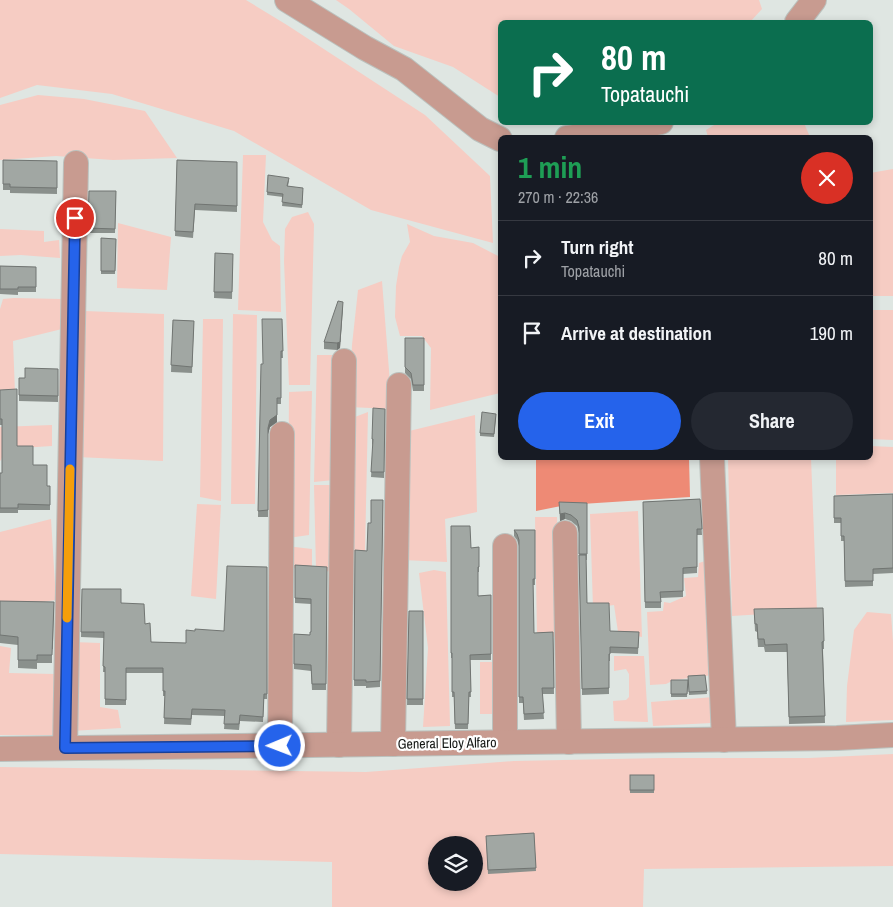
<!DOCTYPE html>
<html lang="en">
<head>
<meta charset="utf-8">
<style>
  body { margin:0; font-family:"Archivo Narrow",sans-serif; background:#242831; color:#f1f3f6; height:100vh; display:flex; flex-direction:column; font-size:19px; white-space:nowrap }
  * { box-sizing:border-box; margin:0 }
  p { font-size:16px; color:#9ea1a6 }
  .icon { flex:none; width:28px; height:28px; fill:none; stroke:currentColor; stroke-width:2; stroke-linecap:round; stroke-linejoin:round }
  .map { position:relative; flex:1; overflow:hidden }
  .details { position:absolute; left:498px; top:135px; width:375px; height:325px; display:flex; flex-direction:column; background:#171b24; border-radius:8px; box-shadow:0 2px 8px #0003 }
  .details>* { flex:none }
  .guide { position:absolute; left:498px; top:20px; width:375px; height:105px; border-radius:8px; box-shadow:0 2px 8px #0003; background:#0b6e4f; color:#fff; overflow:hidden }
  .controls { position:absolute; left:428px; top:836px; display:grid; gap:10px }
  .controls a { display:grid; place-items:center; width:55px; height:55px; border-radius:50%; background:#171b24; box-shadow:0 2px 8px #0003; font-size:25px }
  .pin { position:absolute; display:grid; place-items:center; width:42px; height:42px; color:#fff; margin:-21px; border:2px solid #fff; border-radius:50%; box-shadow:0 1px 5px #0007 }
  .me { position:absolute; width:55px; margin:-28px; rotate:269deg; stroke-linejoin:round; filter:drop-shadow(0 0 4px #0008) }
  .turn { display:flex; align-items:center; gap:18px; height:105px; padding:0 20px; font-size:22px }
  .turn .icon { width:65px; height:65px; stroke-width:2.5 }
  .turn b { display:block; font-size:35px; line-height:42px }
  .round { display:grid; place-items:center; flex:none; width:52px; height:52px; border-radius:26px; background:#242831 }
  .overview { display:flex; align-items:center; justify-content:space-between; height:85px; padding:0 20px }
  h1 { font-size:30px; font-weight:700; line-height:38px; color:#1e9e55 }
  .action { display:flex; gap:10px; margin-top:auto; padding:10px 20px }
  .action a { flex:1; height:58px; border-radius:30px; background:#2563eb; color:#fff; font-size:20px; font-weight:700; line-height:58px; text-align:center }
  .action a+a { background:#242831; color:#f1f3f6 }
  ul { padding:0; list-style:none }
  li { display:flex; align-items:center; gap:15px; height:75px; padding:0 20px; border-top:1px solid #363941 }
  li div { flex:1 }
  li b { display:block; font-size:19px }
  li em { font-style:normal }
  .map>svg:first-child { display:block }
</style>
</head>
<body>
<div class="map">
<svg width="893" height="907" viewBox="0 0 893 907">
  <rect width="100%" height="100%" fill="#dfe6e2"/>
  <!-- green -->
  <g fill="#f6ccc3" fill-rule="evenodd">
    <polygon points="0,0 246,0 287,25 425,115 490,176 493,243 371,210 234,131 112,94 37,85 0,98"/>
    <polygon points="336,0 759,0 762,9 750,22 500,22 500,97 453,67 394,46 349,9"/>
    <polygon points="38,95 84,99 145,111 177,158 113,160 56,156 0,160 0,105"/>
    <polygon points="719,122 804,123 810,137 708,137 706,130"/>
    <polygon points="243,155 266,155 263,222 272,240 280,246 281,312 238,310"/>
    <polygon points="893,169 893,296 870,296 870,173"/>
    <polygon points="308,212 314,224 310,385 289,385 284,261 285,229 292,217"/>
    <polygon points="118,223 171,237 167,290 117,288"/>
    <polygon points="407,224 434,236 473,243 500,257 500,393 430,410 431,348 422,336 400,336 395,317 396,286 399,267 402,256 410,242"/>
    <polygon points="0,229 44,231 44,242 59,240 60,258 21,255 0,256"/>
    <polygon points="382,281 392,409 349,407 352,345 358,290"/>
    <polygon points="14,298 62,299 62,329 13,341 15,393 0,392 0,309 3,299"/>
    <polygon points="870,310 893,310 893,440 870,439"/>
    <polygon points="84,311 164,314 163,461 77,457"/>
    <polygon points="233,314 257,315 255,504 231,504"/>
    <polygon points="203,319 223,319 221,501 200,497"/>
    <polygon points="317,355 337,355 334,480 314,482"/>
    <polygon points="312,391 309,535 288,538 289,392"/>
    <polygon points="368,412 365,552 346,552 347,420"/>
    <polygon points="475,415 477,512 445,519 447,562 403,560 405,432"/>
    <polygon points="52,425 52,446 5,449 1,460 0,461 0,427"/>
    <polygon points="870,446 893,447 893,493 836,495 836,458 870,458"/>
    <polygon points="728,458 811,458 817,611 732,616"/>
    <polygon points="314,485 333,485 334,572 316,570"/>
    <polygon points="197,504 221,505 216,599 191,596"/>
    <polygon points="638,511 642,637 618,632 614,605 593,608 590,514"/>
    <polygon points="535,517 557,517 559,637 537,636"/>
    <polygon points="51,519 56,600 0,608 0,532"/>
    <polygon points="286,546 312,549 312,566 287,569"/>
    <polygon points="708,560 712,675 674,680 666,684 650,685 647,612 663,611 664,602 670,603 686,596 684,578 698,577 699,563"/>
    <polygon points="434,570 446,572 450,726 423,727 428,648 419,573"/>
    <polygon points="867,612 891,614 893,642 893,720 846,722 847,686 854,630"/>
    <polygon points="73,642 100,643 100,707 118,710 121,728 71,731"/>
    <polygon points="0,646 11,648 9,673 55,674 53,735 0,735"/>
    <polygon points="614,656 644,656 648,722 614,721 613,701 626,700 629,697 629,674 626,669 614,671"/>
    <polygon points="480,662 500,662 498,714 480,714"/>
    <polygon points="714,697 712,723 653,726 651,702"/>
    <path d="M893 754V866L644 869 643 907H332V862L0 854V767L366 772 514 761 663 758H809ZM436 845H474V882H436Z"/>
  </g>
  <!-- forest -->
  <polygon fill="#ee8a75" points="536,458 689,458 690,497 566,505 536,511"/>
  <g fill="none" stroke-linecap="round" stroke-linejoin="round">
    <defs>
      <g id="minor">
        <polyline points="287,0 365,48 404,69 480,129 500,139"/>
        <polyline points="797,22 814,0"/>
        <polyline points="567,138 618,131 661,122"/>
        <polyline points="712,458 724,740"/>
        <polyline points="565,533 569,742"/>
        <polyline points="505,742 505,546"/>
        <polyline points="393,744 399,385"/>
        <polyline points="339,745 344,361"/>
        <polyline points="280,746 282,434"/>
        <polyline points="65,748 76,163"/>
        <polyline points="0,749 837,738 893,735"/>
      </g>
    </defs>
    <!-- minor casing -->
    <use href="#minor" stroke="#bbc1bd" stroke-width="26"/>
    <!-- minor -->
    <use href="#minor" stroke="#c89b90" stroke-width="24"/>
  </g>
  <!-- wall -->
  <g fill="#8a908c">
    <polygon points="3,160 57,161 57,194 10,193 10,190 3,190"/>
    <polygon points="177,160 237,162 237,212 195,210 193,238 175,236"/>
    <polygon points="268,175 289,181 288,186 303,191 302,208 282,206 283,197 267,195"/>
    <polygon points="89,191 116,191 115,233 88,233"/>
    <polygon points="101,238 116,239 115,274 101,274"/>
    <polygon points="215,253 233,254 232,299 214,298"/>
    <polygon points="0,266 36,267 36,292 18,292 18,295 0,294"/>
    <polygon points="343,308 340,348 337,350 324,349 324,342"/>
    <polygon points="282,319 283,358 281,358 281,404 277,404 277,422 270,427 268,434 268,517 258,517 261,364 263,364"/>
    <polygon points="173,320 194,321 192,373 171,372"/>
    <polygon points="405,338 424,338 424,391 413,391 411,379 405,373"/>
    <polygon points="58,369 58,402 19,401 19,378 25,378"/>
    <polygon points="0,390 17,446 33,465 47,486 50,486 50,510 18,510 18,513 0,513 0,473 2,473 2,425 0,425"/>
    <polygon points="385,409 384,478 371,477 373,445 372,444 372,439"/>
    <polygon points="496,417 494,437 480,436 480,433"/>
    <polygon points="893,494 893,573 873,574 873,586 845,587 844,541 841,541 841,523 834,523 834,496"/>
    <polygon points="700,499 702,535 697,535 697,573 683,574 683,597 661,598 661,608 645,608 643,502"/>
    <polygon points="383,500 380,687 366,688 366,686 354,686 355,550 367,551 371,523"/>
    <polygon points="559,502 587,503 587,560 586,560 587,603 610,631 639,632 638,654 610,653 610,661 609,661 609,694 582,695 579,533 577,526 571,521 565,519 560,521"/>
    <polygon points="451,526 471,548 479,547 479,572 478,572 478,596 491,595 491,660 470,660 471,697 469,697 468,729 455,729 454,697 452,697 452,658 451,658"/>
    <polygon points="514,530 535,530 535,585 533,585 534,633 553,632 554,694 542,694 544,719 524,720 523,703 519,703 519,546 517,540 514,536"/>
    <polygon points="295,565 327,567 326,690 312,690 311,671 294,669 294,634 310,635 311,632 311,604 295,603"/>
    <polygon points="267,567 267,699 264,699 263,722 240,721 239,730 224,729 225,716 192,715 191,725 164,724 165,696 163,696 163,673 126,673 126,705 105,705 105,672 103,672 104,638 81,637 82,589 121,603 145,624 151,642 186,643 224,631"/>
    <polygon points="0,601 54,602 53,649 52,649 52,663 37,663 37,669 18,668 18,645 0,643"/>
    <polygon points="754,609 824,641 824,649 823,649 825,723 789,724 787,652 765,652 764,647 758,647 757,632 755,631"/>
    <polygon points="409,611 423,611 423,705 407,705"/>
    <polygon points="705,675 707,694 689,695 688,676"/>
    <polygon points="671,680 688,680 687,697 671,697"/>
    <rect x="630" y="775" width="24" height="18"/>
    <polygon points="534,833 536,871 488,874 486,836"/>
  </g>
  <!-- shaded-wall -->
  <g fill="#717572">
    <polygon points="343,302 340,348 337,350 337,343"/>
    <polygon points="277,398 277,422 270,427 268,434 268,517 268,428"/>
    <polygon points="565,513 565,519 560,521 560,514"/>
  </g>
  <!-- building -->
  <g fill="#a1a7a3" stroke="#717572">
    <polygon points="3,160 57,161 57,188 10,187 10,184 3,184"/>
    <polygon points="177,160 237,162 237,206 195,204 193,232 175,231"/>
    <polygon points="268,175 289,178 287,186 303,188 302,205 282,202 283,194 267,192"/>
    <polygon points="89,191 116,191 115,229 88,228"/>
    <polygon points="101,238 116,239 115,271 101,271"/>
    <polygon points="215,253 233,254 232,292 214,292"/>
    <polygon points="0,266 36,267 36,287 18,287 18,289 0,289"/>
    <polygon points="338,301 343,302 340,342 337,343 324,342"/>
    <polygon points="262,319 282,319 283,351 281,351 281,398 277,398 277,415 270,420 268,428 268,510 258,511 261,364 263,364"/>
    <polygon points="173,320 194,321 192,367 171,365"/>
    <polygon points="405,338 424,338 424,385 413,385 411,373 405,367"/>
    <polygon points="25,368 58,369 58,396 19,395 19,378 25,378"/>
    <polygon points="17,389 17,446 33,446 33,465 47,465 47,486 50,486 50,505 18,504 18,508 0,508 0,473 2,473 2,419 0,419 0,390"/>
    <polygon points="373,408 385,409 384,472 371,472 373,439 372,439"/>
    <polygon points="482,412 496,414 494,434 480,433"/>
    <polygon points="893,494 893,568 873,569 873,581 845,581 844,536 841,536 841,518 834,518 834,496"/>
    <polygon points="700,499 702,529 697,529 697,567 683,568 683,591 660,592 661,602 645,602 643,502"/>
    <polygon points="371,500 383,500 380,681 366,682 366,680 354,680 355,550 367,551 368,523 371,523"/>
    <polygon points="559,502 587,503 587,554 579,554 579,527 577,520 571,515 565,513 560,514"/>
    <polygon points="451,526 470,526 471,548 479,547 479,567 478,567 478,596 491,595 491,654 470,655 471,692 469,692 468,724 455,724 454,692 452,692 452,653 451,653"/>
    <polygon points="514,530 535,530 535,579 533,579 534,633 553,632 554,688 542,688 544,713 524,714 523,697 519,697 519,540 517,534"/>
    <polygon points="579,555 586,555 587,603 609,603 610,631 639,632 638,648 610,647 610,654 609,654 609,688 582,689"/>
    <polygon points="295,565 327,567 326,684 312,684 311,665 294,664 294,634 310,635 310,632 311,632 311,599 295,598"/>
    <polygon points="227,566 267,567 267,694 264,694 263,717 240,715 239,724 224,724 225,710 192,709 191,719 164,718 165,691 163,691 163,668 126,668 126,700 105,699 105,667 103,666 104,632 81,632 82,589 121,589 121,603 144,604 145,624 150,623 151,642 186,643 186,630 195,631 195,629 224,631"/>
    <polygon points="0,601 54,602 52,655 37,655 37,660 18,660 18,637 0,635"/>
    <polygon points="823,608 824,641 822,642 825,716 789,717 787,644 765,645 764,639 758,639 757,624 755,624 754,609"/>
    <polygon points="409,611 423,611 423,699 407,699"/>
    <polygon points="705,675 707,691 689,692 688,676"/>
    <polygon points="671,680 688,680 687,694 671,694"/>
    <rect x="630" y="775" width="24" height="15"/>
    <polygon points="534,833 536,868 488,870 486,836"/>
  </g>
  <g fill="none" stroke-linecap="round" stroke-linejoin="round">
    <defs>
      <polyline id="route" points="75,218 65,748 280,746"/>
    </defs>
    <!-- route casing -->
    <use href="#route" stroke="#184099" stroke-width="12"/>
    <!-- route -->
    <use href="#route" stroke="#2563eb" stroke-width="9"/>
    <!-- slow -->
    <polyline stroke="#f59e0b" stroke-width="9" points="67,618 70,469"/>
  </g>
  <g text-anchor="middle" stroke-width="4.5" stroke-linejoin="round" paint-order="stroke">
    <!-- street labels -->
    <g font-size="14" fill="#171917" stroke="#fff">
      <text transform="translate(447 743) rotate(-1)" y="5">General Eloy Alfaro</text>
    </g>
  </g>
</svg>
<div class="controls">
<a><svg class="icon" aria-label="layers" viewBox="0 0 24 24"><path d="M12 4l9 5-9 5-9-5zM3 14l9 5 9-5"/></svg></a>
</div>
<div class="pin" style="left:75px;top:218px;background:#d93025"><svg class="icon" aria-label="arrive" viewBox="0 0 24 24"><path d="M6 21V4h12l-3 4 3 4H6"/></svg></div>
<svg class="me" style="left:280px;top:746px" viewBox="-20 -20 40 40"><circle r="17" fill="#2563eb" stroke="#fff" stroke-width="3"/><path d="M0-11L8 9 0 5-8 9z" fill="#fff"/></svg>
<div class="guide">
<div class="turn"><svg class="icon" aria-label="right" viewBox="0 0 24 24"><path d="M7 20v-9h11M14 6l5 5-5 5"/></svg><div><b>80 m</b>Topatauchi</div></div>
</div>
<section class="details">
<div class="overview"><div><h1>1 min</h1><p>270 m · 22:36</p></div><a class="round" style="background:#d93025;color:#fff"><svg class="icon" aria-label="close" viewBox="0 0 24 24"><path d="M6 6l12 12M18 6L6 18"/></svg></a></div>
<ul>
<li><svg class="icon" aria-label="right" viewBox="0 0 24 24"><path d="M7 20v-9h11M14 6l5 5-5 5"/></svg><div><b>Turn right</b><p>Topatauchi</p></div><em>80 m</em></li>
<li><svg class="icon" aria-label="arrive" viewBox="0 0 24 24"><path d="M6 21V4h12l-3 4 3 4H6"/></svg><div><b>Arrive at destination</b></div><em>190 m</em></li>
</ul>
<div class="action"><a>Exit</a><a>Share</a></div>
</section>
</div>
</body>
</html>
